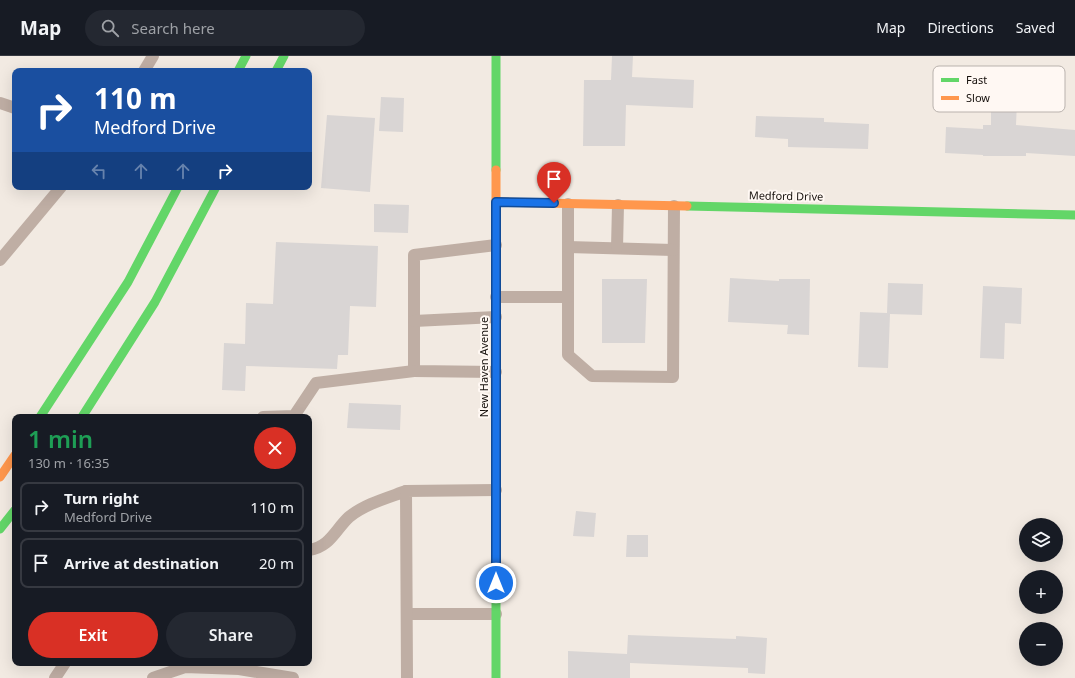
<!DOCTYPE html>
<html lang="en">
<head>
<meta charset="utf-8">
<style>
  body { margin:0; font-family:"Noto Sans",sans-serif; background:#242831; color:#f1f3f6; height:100vh; display:flex; flex-direction:column; font-size:15px; white-space:nowrap }
  * { box-sizing:border-box; margin:0 }
  p { font-size:13px; color:#9ea1a6 }
  .icon { flex:none; width:22px; height:22px; fill:none; stroke:currentColor; stroke-width:2; stroke-linecap:round; stroke-linejoin:round }
  .map { position:relative; flex:1; overflow:hidden }
  .sheet { position:absolute; left:12px; top:358px; width:300px; height:252px; display:flex; flex-direction:column; background:#171b24; border-radius:8px; box-shadow:0 4px 16px #0002 }
  .sheet>* { flex:none }
  .banner { position:absolute; left:12px; top:12px; width:300px; height:122px; border-radius:8px; box-shadow:0 4px 16px #0002; background:#1a4fa0; color:#fff; overflow:hidden }
  .fabs { position:absolute; left:1019px; top:462px; display:grid; gap:8px }
  .fabs a { display:grid; place-items:center; width:44px; height:44px; border-radius:50%; background:#171b24; box-shadow:0 4px 16px #0002; font-size:20px }
  .pin { position:absolute; display:grid; place-items:center; width:34px; height:34px; color:#fff; margin:-41px -17px; border-radius:50% 50% 50% 0; rotate:-45deg; box-shadow:0 0 4px #0007 }
  .pin .icon { rotate:45deg }
  .me { position:absolute; width:44px; margin:-22px; rotate:0deg; stroke-linejoin:round; filter:drop-shadow(0 0 3px #0008) }
  .turn { display:flex; align-items:center; gap:14px; height:84px; padding:0 16px; font-size:18px }
  .turn .icon { width:52px; height:52px; stroke-width:2.5 }
  .turn b { display:block; font-size:28px; line-height:34px }
  .lanes { display:flex; align-items:center; height:38px; padding:0 16px; background:#0003; justify-content:center; gap:20px; direction:ltr }
  .lanes .off { opacity:.35 }
  .round { display:grid; place-items:center; flex:none; width:42px; height:42px; border-radius:21px; background:#242831 }
  .headline { display:flex; align-items:center; justify-content:space-between; height:68px; padding:0 16px }
  h1 { font-size:24px; font-weight:600; line-height:30px; color:#1e9e55 }
  .cta { display:flex; gap:8px; margin-top:auto; padding:8px 16px }
  .cta a { flex:1; height:46px; border-radius:24px; background:#d93025; color:#fff; font-size:16px; font-weight:600; line-height:46px; text-align:center }
  .cta a+a { background:#242831; color:#f1f3f6 }
  ul { padding:0; list-style:none }
  li { display:flex; align-items:center; gap:12px; height:50px; margin:0 8px 6px; padding:0 8px; border:2px solid #363941; border-radius:8px }
  li div { flex:1 }
  li b { display:block; font-size:15px }
  li em { font-style:normal }
  header { display:flex; align-items:center; gap:24px; box-sizing:border-box; height:56px; padding:0 20px; background:#171b24; border-bottom:1px solid #363941 }
  header strong { font-size:19px }
  nav { display:flex; gap:22px; margin-inline-start:auto; font-size:14px }
  .search { width:280px; height:36px; background:#242831; display:flex; align-items:center; gap:10px; box-sizing:border-box; padding:0 14px; border-radius:22px; color:#9ea1a6; font-size:15px }
  .map>svg:first-child { display:block }
</style>
</head>
<body>
<header>
<strong>Map</strong>
<div class="search"><svg class="icon" aria-label="search" viewBox="0 0 24 24"><circle cx="10" cy="10" r="6"/><path d="M15 15l6 6"/></svg>Search here</div>
<nav><a>Map</a><a>Directions</a><a>Saved</a></nav>
</header>
<div class="map">
<svg width="1075" height="622" viewBox="0 0 1075 622">
  <rect width="100%" height="100%" fill="#f2eae2"/>
  <!-- building -->
  <g fill="#d9d5d4">
    <polygon points="612,0 633,0 632,21 694,24 693,52 626,49 625,90 583,90 584,24 611,24"/>
    <polygon points="381,41 404,42 403,76 379,75"/>
    <polygon points="991,44 1017,45 1016,69 1075,74 1075,100 1026,97 1026,100 983,100 983,99 945,97 946,71 983,73 983,69 991,69"/>
    <polygon points="327,59 375,62 370,136 321,132"/>
    <polygon points="756,60 824,62 824,66 869,68 868,93 788,91 788,83 755,81"/>
    <polygon points="374,148 409,149 408,177 374,176"/>
    <polygon points="276,186 378,190 376,251 350,250 348,299 338,299 337,313 246,310 245,335 222,334 224,287 245,288 246,247 273,248"/>
    <polygon points="730,222 779,225 779,223 810,223 809,279 787,278 788,269 728,266"/>
    <polygon points="602,223 647,223 645,287 602,287"/>
    <polygon points="888,227 923,228 922,259 890,258 888,312 858,311 860,256 887,257"/>
    <polygon points="983,230 1022,232 1021,268 1005,267 1004,303 980,302"/>
    <polygon points="349,347 401,349 400,374 347,372"/>
    <polygon points="576,455 596,457 594,481 573,480"/>
    <polygon points="627,479 648,479 648,501 626,501"/>
    <polygon points="628,579 736,583 736,580 767,582 765,618 748,617 748,612 630,607 630,622 568,622 568,595 627,598"/>
  </g>
  <g fill="none" stroke-linecap="round" stroke-linejoin="round">
    <!-- lane -->
    <g stroke="#bfaea4" stroke-width="12">
      <polyline points="144,15 153,0"/>
      <polyline points="0,47 15,52"/>
      <polyline points="568,148 568,299 592,320 673,321 674,150"/>
      <polyline points="496,189 414,199 414,315 496,316"/>
      <polyline points="568,191 673,194"/>
      <polyline points="617,192 618,149"/>
      <polyline points="0,204 61,131"/>
      <polyline points="496,241 568,241"/>
      <polyline points="414,265 496,261"/>
      <polyline points="263,361 294,360 316,327 414,315"/>
      <path d="M309 494C330 491 335 474 349 461 365 448 387 442 406 435"/>
      <polyline points="407,558 496,558"/>
      <polyline points="55,622 65,607"/>
      <polyline points="153,622 185,611 239,613 293,622"/>
      <polyline points="407,622 406,435 496,434"/>
    </g>
    <!-- fast -->
    <g stroke="#63d668" stroke-width="9">
      <polyline points="496,0 496,114"/>
      <polyline points="238,15 246,0"/>
      <polyline points="276,15 284,0"/>
      <polyline points="687,150 1075,159"/>
      <polyline points="496,295 496,622"/>
      <polyline points="40,361 128,226 178,131"/>
      <polyline points="82,361 155,246 216,131"/>
      <polyline points="0,473 15,454"/>
    </g>
    <!-- slow -->
    <g stroke="#ff974d" stroke-width="9">
      <polyline points="496,114 496,295"/>
      <polyline points="496,146 687,150"/>
      <polyline points="0,421 15,399"/>
    </g>
  </g>
  <g fill="none" stroke-linecap="round" stroke-linejoin="round">
    <defs>
      <polyline id="route" points="496,527 496,146 554,147"/>
    </defs>
    <!-- route casing -->
    <use href="#route" stroke="#114b97" stroke-width="10"/>
    <!-- route -->
    <use href="#route" stroke="#1a73e8" stroke-width="7"/>
  </g>
  <g text-anchor="middle" stroke-width="4" stroke-linejoin="round" paint-order="stroke">
    <!-- street labels -->
    <g font-size="11" fill="#150f0b" stroke="#fff8f3">
      <text transform="translate(786 140) rotate(1)" y="4">Medford Drive</text>
      <text transform="translate(484 311) rotate(-90)" y="4">New Haven Avenue</text>
    </g>
  </g>
  <!-- legend -->
  <rect x="933" y="10" width="132" height="46" rx="6" fill="#fff8f3" stroke="#b9b2ad" stroke-width="1"/>
  <rect x="941" y="22" width="18" height="4" fill="#63d668"/>
  <rect x="941" y="40" width="18" height="4" fill="#ff974d"/>
  <g font-size="11" fill="#150f0b">
    <text x="966" y="28">Fast</text>
    <text x="966" y="46">Slow</text>
  </g>
</svg>
<div class="fabs">
<a><svg class="icon" aria-label="layers" viewBox="0 0 24 24"><path d="M12 4l9 5-9 5-9-5zM3 14l9 5 9-5"/></svg></a>
<a>+</a>
<a>−</a>
</div>
<div class="pin" style="left:554px;top:147px;background:#d93025"><svg class="icon" aria-label="arrive" viewBox="0 0 24 24"><path d="M6 21V4h12l-3 4 3 4H6"/></svg></div>
<svg class="me" style="left:496px;top:527px" viewBox="-20 -20 40 40"><circle r="17" fill="#1a73e8" stroke="#fff" stroke-width="3"/><path d="M0-11L8 9 0 5-8 9z" fill="#fff"/></svg>
<div class="banner">
<div class="turn"><svg class="icon" aria-label="right" viewBox="0 0 24 24"><path d="M7 20v-9h11M14 6l5 5-5 5"/></svg><div><b>110 m</b>Medford Drive</div></div>
<div class="lanes"><svg class="icon off" aria-label="left" viewBox="0 0 24 24"><path d="M17 20v-9H6M10 6l-5 5 5 5"/></svg><svg class="icon off" aria-label="ahead" viewBox="0 0 24 24"><path d="M12 20V5M6 11l6-6 6 6"/></svg><svg class="icon off" aria-label="ahead" viewBox="0 0 24 24"><path d="M12 20V5M6 11l6-6 6 6"/></svg><svg class="icon" aria-label="right" viewBox="0 0 24 24"><path d="M7 20v-9h11M14 6l5 5-5 5"/></svg></div>
</div>
<section class="sheet">
<div class="headline"><div><h1>1 min</h1><p>130 m · 16:35</p></div><a class="round" style="background:#d93025;color:#fff"><svg class="icon" aria-label="close" viewBox="0 0 24 24"><path d="M6 6l12 12M18 6L6 18"/></svg></a></div>
<ul>
<li><svg class="icon" aria-label="right" viewBox="0 0 24 24"><path d="M7 20v-9h11M14 6l5 5-5 5"/></svg><div><b>Turn right</b><p>Medford Drive</p></div><em>110 m</em></li>
<li><svg class="icon" aria-label="arrive" viewBox="0 0 24 24"><path d="M6 21V4h12l-3 4 3 4H6"/></svg><div><b>Arrive at destination</b></div><em>20 m</em></li>
</ul>
<div class="cta"><a>Exit</a><a>Share</a></div>
</section>
</div>
</body>
</html>
